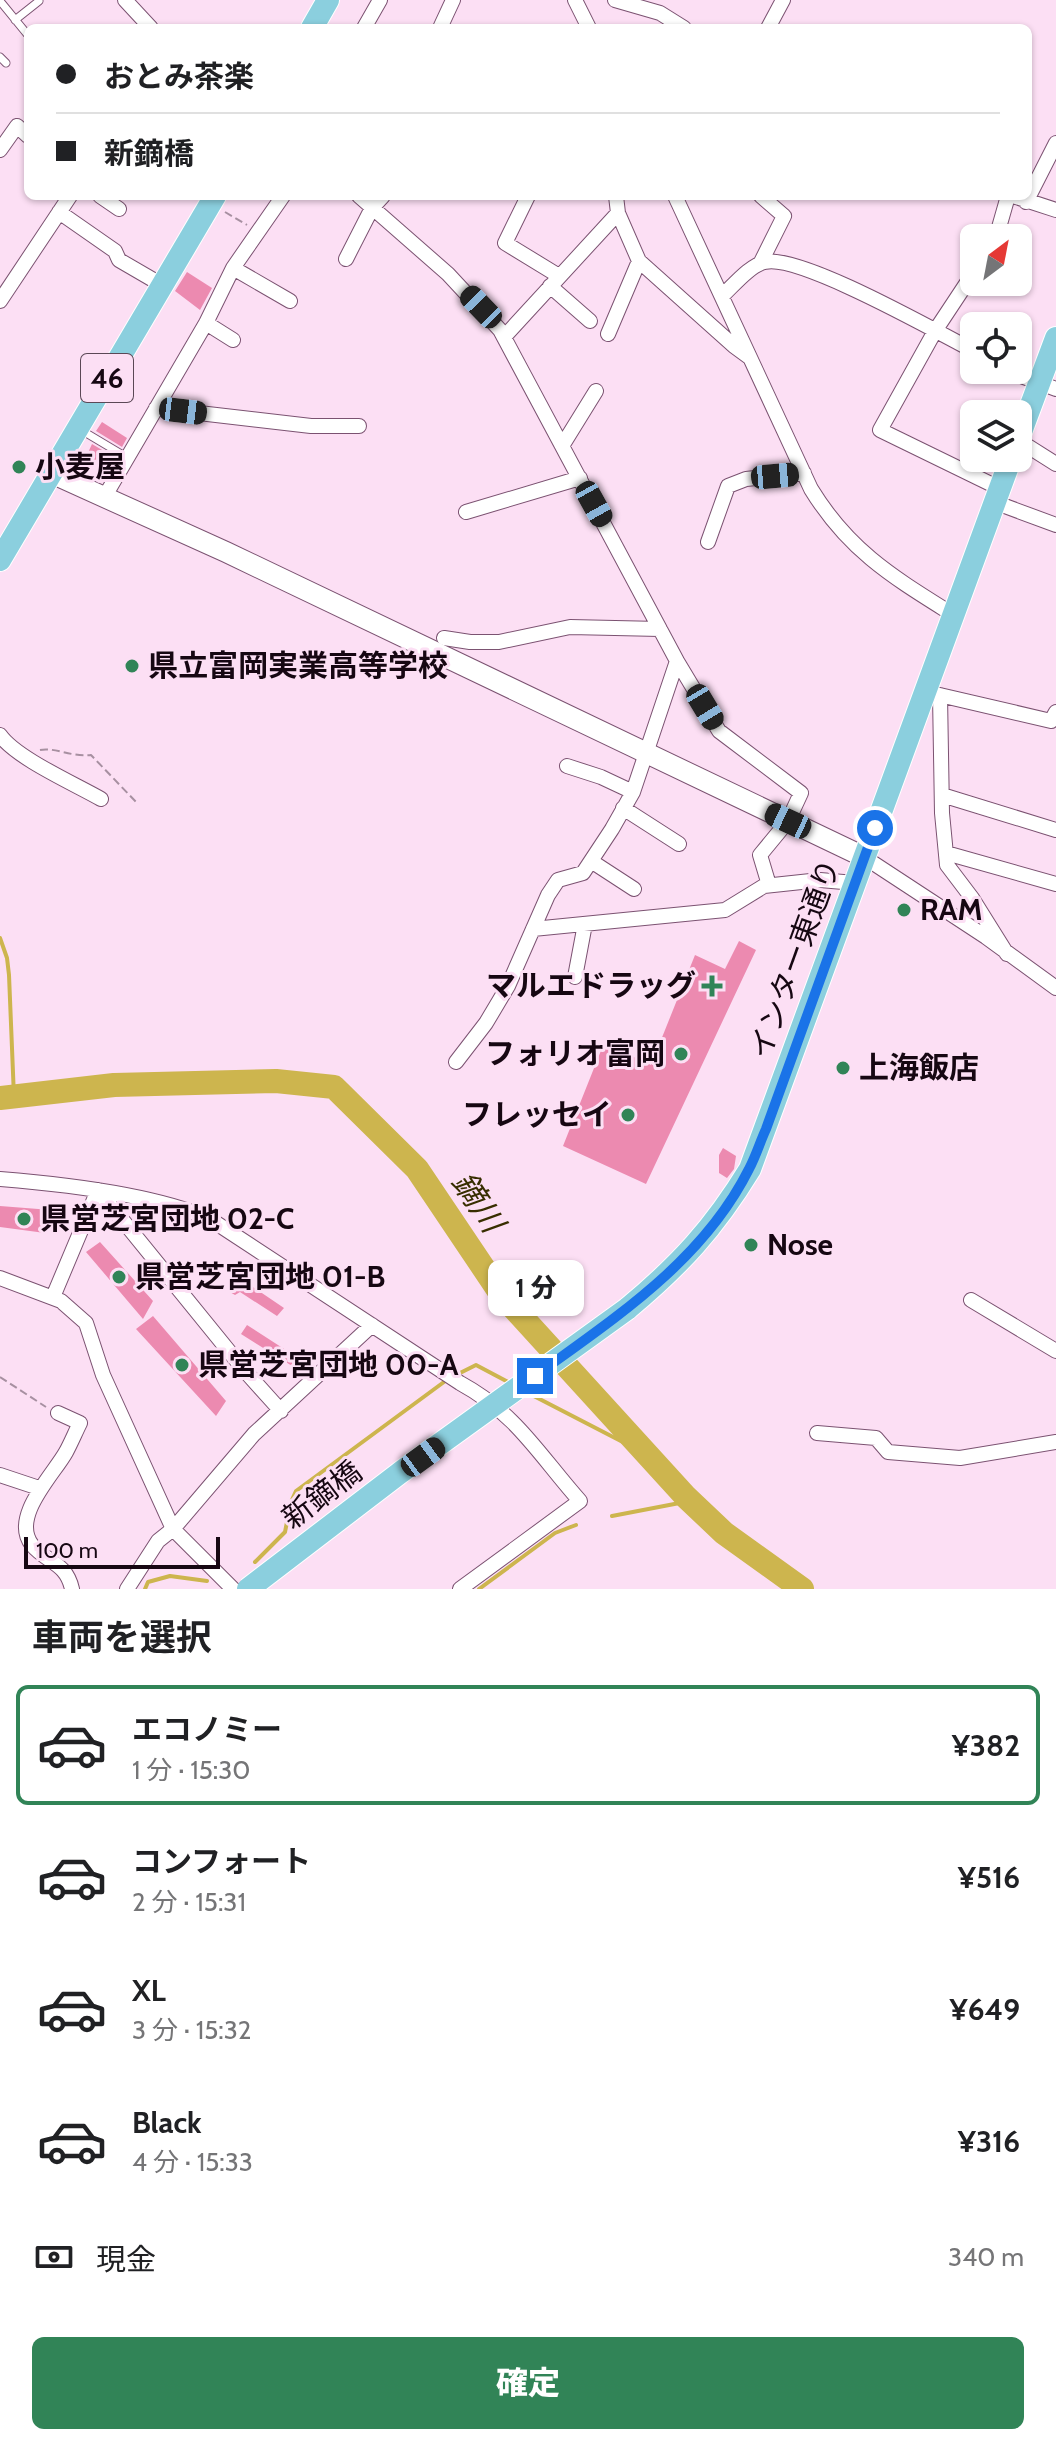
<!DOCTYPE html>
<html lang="ja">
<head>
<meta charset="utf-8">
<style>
  body { margin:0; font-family:Cabin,"Noto Sans JP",sans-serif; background:#f2f2f2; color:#202124; height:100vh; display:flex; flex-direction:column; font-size:30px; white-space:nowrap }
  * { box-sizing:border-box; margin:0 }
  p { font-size:26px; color:#757577 }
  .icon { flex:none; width:44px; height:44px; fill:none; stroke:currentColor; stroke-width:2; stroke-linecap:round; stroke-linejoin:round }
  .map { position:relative; height:1589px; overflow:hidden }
  .drawer { display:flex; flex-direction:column; background:#fff; flex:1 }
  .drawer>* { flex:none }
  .hud { position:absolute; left:24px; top:24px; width:1008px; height:176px; border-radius:12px; box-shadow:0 2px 6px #0004; display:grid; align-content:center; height:176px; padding:0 32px; background:#fff }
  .needle { width:52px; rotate:32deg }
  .buttons { position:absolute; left:960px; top:224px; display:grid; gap:16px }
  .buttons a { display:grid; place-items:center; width:72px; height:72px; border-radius:12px; background:#fff; box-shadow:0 2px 6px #0004; font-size:40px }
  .scale { position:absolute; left:24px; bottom:20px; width:196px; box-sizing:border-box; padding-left:8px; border:4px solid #160712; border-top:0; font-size:22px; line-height:28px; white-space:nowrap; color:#160712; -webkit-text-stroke:6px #fcdff4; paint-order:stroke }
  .end { position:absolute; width:36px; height:36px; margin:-18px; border:10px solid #1a73e8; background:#fff; box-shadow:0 0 0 4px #fff }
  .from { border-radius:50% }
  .bubble { position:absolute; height:56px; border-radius:12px; background:#fff; box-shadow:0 2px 6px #0004; font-size:26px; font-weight:800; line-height:56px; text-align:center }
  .car { position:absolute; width:24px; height:48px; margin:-24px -12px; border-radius:10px; box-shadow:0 0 6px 2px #0007; background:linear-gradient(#222 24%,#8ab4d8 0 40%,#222 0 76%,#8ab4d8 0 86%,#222 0) }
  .hud b { display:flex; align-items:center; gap:28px; height:76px; font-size:30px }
  .hud b+b { border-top:2px solid #e0e0e0 }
  .hud i { width:20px; height:20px; background:#202124 }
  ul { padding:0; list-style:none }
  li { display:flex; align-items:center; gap:24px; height:120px; margin:0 16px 12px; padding:0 16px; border:4px solid transparent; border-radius:12px }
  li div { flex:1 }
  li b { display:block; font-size:30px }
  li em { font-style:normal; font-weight:800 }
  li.on { border-color:#318457 }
  li>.icon { width:72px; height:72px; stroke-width:1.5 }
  h2 { padding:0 32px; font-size:36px; line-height:96px }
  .pay { display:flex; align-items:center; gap:20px; height:88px; padding:0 32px; font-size:30px }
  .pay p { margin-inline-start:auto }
  .cta { display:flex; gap:16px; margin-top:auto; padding:16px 32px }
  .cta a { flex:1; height:92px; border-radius:12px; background:#318457; color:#fff; font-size:32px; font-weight:800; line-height:92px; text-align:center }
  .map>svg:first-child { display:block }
</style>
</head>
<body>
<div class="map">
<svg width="1056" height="1589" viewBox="0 0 1056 1589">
  <rect width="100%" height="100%" fill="#fcdff4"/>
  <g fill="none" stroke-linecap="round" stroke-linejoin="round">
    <path stroke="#cdb54e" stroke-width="4" d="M0,938L7,958L9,975L14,1097
      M456,1375L476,1365L512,1384
      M526,1392L646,1454
      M612,1516L690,1501
      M255,1562L285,1532L291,1502L296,1491L448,1379
      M145,1589L148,1582L170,1576L207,1581
      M479,1589L555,1533L576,1525"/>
    <path stroke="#cdb54e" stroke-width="24" d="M0,1098L114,1085L276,1081L334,1087L417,1169L501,1294L686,1497L724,1533L802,1589"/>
  </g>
  <path fill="#ec8ab0" d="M187,272L212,288L200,310L175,291Z
    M102,422L127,438L122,447L96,431Z
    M92,444L114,457L109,469L86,457Z
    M739,941L756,950L646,1184L563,1146L604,1043L651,1065L695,955L725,969Z
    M723,1148L736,1156L734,1169L727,1178L719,1173V1155Z
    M0,1206L51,1210L45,1233L0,1227Z
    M100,1242L153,1301L143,1319L86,1252Z
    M236,1276L256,1289L284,1308L277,1316L240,1292L235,1295L228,1291Z
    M153,1316L226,1401L216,1416L136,1329Z
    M247,1325L312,1367L305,1374L241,1334Z"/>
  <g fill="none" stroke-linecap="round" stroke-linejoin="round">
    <defs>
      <path id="lane" d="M0,1L27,34
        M15,20L39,1
        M0,57L6,63
        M81,430L128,458"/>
      <path id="street" d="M125,0L151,28
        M575,0L589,28
        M615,0L660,13L684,28
        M364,28L380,0
        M440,28L453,0
        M768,28L783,0
        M0,150L17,126L28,136
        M100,196L119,209
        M359,196L448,274L500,330L677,661L719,731L801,793L788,821L760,855L769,885
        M528,196L505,243L559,276
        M616,196L618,213L639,261L734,346L749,357
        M675,196L811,489C849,551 893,577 952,614
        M761,196L784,216L761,262
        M1013,196L1056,210
        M1026,202L1056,143
        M59,212L115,251L119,260L162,285
        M996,238L1008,196
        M346,259L372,208L383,196
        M233,268L290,301
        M974,272L935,331L880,430L999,488
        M550,286L590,321
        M722,296C733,286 750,265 765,262C800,254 937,332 974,351
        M0,301L70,196
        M206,323L233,340
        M608,334L639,261
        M504,337L618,213
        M1005,370L1056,389
        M156,408L311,426H359
        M1018,440L1056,464
        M562,446L596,391
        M105,496L206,323L233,268L283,196
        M994,502L1056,525
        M466,512L580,478
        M708,542L728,486L746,479L804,473
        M444,638L470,642H499L570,627L660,629
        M931,693L1051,721L1056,712
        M940,695L942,813L947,865L972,898L1007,954
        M0,735C16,758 75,784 101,799
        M567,766L601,777L633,792
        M942,795L1056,830
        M623,808L679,844
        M946,853L1056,884
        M864,857L986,937L1056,988
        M591,861L634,889
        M533,929L725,910L764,886L820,880L855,883
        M575,977L585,924
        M456,1062L486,1023L508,986L548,895L558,880L583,873L612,829L633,792L677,661
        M0,1179C62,1184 153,1194 210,1219L460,1383C517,1414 539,1455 580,1501L460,1589
        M98,1190L245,1371L281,1411
        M0,1278L61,1301L86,1323L103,1375L173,1529L233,1589
        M53,1297L98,1190
        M971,1300L1056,1351
        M58,1413L80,1423C75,1433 71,1443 66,1452C54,1474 10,1517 32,1545C47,1563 66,1562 72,1589
        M817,1433L876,1438L888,1452L960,1458L1056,1442
        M0,1475L39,1488
        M127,1589L158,1541L173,1529L254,1434L372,1325"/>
      <path id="secondary" d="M51,473L226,552L864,857"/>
      <path id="primary" d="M312,28L328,0
        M1018,440L1056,338
        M0,560L215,196
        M627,1309C680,1265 714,1228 750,1169L1011,458"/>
    </defs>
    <use href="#lane" stroke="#7b5271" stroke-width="9"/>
    <use href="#street" stroke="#7b5271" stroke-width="16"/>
    <use href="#secondary" stroke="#7b5271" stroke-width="22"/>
    <use href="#primary" stroke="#fff" stroke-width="24"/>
    <path stroke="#a790a1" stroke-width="2" stroke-dasharray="8 4" stroke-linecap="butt" d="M225,212L247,225
      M40,750C55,747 70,757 91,755L138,804
      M0,1377L46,1407"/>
    <use href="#lane" stroke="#fff" stroke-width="7"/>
    <use href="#street" stroke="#fff" stroke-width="14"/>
    <use href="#secondary" stroke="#fff" stroke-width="20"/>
    <use href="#primary" stroke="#8bcfde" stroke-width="22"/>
    <defs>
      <path id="primary-bridge" d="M248,1589L401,1472L627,1309"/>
    </defs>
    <use href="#primary-bridge" stroke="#fff" stroke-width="24" stroke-linecap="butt"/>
    <use href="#primary-bridge" stroke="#8bcfde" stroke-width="22"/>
  </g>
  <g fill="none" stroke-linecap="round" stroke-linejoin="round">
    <path stroke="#1a73e8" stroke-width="10" d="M535,1376C616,1317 703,1261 749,1169C756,1156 760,1142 766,1129L875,828"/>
  </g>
  <g fill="#318457" stroke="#fcdff4" stroke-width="3">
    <circle cx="19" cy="467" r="8"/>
    <circle cx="132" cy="666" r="8"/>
    <circle cx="904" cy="910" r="8"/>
    <path d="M708 974h8v8h8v8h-8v8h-8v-8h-8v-8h8z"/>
    <circle cx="681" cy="1054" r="8"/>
    <circle cx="843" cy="1068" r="8"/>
    <circle cx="628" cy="1115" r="8"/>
    <circle cx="24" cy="1219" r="8"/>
    <circle cx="751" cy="1245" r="8"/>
    <circle cx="119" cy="1277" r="8"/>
    <circle cx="182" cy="1365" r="8"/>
  </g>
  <g text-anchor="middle" stroke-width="6" stroke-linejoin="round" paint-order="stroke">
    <rect fill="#fcdff4" stroke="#5b4856" stroke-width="2" x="81" y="354" width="52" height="48" rx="6"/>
    <g font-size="28" font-weight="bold" fill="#160712">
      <text x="107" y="388">46</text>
    </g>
    <g font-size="30" font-weight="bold" fill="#160712" stroke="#fcdff4" text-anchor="start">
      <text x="35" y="477">小麦屋</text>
      <text x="148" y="676">県立富岡実業高等学校</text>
      <text x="920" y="920">RAM</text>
      <text x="696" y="996" text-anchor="end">マルエドラッグ</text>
      <text x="665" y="1064" text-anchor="end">フォリオ富岡</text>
      <text x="859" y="1078">上海飯店</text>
      <text x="612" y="1125" text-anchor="end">フレッセイ</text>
      <text x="40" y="1229">県営芝宮団地 02-C</text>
      <text x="767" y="1255">Nose</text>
      <text x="135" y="1287">県営芝宮団地 01-B</text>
      <text x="198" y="1375">県営芝宮団地 00-A</text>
    </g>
    <g font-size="30" fill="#160712" stroke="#fcdff4">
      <text transform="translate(795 959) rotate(-70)" y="10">インター東通り</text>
      <text transform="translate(322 1495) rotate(-37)" y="10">新鏑橋</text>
    </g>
    <g font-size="32" font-style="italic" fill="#382e00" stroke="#fcdff4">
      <text transform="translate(478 1202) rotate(56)" y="11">鏑川</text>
    </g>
  </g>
</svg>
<div class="buttons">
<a><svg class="needle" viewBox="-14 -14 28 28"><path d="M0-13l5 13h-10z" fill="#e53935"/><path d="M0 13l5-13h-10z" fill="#757577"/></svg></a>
<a><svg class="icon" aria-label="locate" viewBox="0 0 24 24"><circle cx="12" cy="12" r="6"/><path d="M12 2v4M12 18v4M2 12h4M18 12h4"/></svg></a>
<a><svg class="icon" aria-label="layers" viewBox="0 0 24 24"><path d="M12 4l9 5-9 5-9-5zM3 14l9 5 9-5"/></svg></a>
</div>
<div class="scale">100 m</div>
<i class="end from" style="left:875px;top:828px"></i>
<i class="end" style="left:535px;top:1376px"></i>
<div class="bubble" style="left:488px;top:1260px;width:96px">1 分</div>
<i class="car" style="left:481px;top:307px;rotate:316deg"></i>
<i class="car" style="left:183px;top:411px;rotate:97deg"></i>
<i class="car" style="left:775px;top:476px;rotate:85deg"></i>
<i class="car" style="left:594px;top:504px;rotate:151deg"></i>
<i class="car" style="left:705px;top:707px;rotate:149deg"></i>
<i class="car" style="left:788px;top:821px;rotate:295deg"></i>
<i class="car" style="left:423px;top:1457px;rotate:54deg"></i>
<div class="hud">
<b><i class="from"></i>おとみ茶楽</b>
<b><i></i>新鏑橋</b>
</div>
</div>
<section class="drawer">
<h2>車両を選択</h2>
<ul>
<li class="on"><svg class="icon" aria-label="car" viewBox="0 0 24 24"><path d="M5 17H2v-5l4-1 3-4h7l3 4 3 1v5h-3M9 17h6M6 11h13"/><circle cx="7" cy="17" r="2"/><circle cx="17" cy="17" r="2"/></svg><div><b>エコノミー</b><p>1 分 · 15:30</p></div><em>¥382</em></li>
<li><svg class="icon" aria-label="car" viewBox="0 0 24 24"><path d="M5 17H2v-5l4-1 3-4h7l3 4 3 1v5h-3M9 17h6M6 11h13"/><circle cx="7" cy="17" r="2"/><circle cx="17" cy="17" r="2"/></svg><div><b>コンフォート</b><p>2 分 · 15:31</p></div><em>¥516</em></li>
<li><svg class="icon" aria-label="car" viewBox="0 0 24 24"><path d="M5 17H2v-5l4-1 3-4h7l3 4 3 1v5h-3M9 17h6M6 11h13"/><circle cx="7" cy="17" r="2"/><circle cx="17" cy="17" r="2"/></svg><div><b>XL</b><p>3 分 · 15:32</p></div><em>¥649</em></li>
<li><svg class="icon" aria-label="car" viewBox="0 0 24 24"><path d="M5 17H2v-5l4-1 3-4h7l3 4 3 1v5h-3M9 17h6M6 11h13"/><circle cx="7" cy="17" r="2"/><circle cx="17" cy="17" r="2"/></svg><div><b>Black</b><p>4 分 · 15:33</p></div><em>¥316</em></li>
</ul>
<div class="pay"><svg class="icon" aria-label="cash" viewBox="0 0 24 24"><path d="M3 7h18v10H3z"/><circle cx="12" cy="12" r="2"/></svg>現金<p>340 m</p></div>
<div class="cta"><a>確定</a></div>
</section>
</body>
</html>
